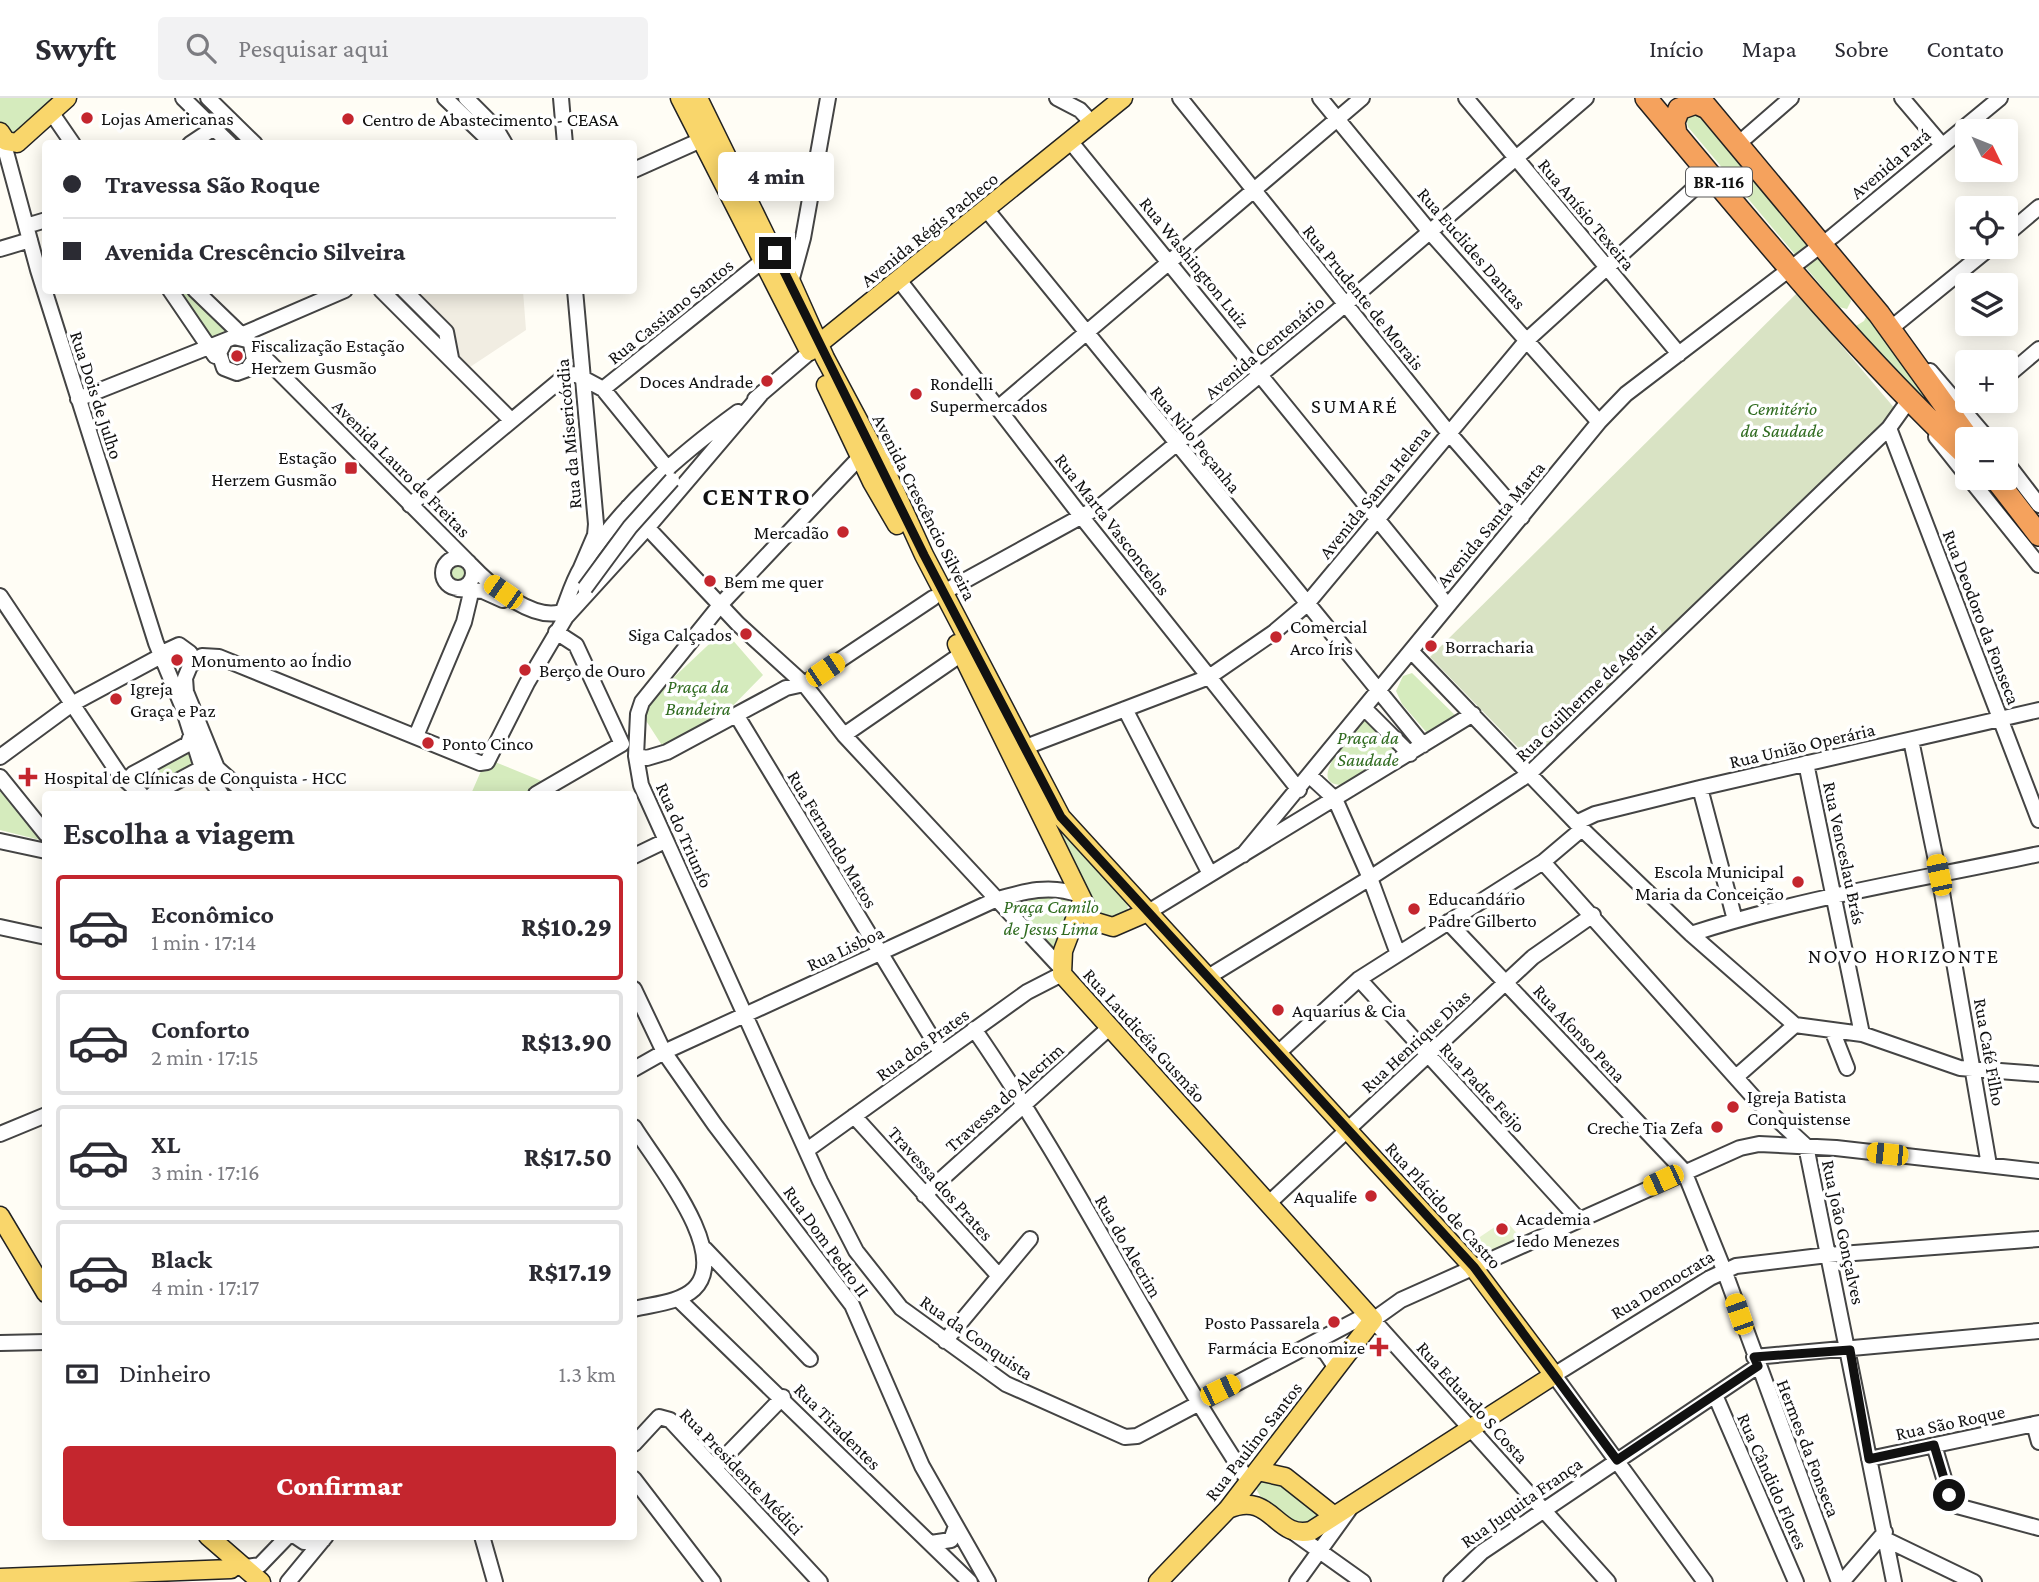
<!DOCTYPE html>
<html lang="pt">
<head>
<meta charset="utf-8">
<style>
  body { margin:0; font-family:"Crimson Pro",serif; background:#f2f2f3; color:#2b2b33; height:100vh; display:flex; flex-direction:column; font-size:26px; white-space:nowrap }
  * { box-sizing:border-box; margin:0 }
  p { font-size:23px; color:#7c7c81 }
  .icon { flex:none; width:38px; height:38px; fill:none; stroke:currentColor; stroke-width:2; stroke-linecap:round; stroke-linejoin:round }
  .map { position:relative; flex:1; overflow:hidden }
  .drawer { position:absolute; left:42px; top:693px; width:595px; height:749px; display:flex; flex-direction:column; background:#fff; border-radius:7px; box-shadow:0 4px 18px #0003 }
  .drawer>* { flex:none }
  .top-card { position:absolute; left:42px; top:42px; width:595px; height:154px; border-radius:7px; box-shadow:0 4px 18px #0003; display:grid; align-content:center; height:154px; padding:0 21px; background:#fff }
  .needle { width:46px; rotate:133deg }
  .fabs { position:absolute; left:1955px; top:21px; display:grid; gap:14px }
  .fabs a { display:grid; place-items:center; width:63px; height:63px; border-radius:7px; background:#fff; box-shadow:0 4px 18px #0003; font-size:35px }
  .end { position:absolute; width:32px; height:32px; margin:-16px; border:9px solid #111; background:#fff; box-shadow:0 0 0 4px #fff }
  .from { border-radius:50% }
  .bubble { position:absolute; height:49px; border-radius:7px; background:#fff; box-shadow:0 4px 18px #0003; font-size:23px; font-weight:800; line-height:49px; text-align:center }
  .car { position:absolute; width:21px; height:42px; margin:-21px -10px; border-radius:9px; box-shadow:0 0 5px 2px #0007; background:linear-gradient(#f5c518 24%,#345 0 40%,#f5c518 0 76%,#345 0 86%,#f5c518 0) }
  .top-card b { display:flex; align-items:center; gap:24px; height:66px; font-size:26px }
  .top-card b+b { border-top:2px solid #e1e1e2 }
  .top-card i { width:18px; height:18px; background:#2b2b33 }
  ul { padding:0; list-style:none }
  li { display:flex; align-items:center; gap:21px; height:105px; margin:0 14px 10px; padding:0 7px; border:4px solid #e1e1e2; border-radius:7px }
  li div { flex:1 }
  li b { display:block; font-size:26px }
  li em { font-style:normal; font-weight:800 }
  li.selected { border-color:#c4262e }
  li>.icon { width:63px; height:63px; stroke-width:1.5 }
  h2 { padding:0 21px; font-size:32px; line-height:84px }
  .pay { display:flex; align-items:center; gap:18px; height:77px; padding:0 21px; font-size:26px }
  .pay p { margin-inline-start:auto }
  .action { display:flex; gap:14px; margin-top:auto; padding:14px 21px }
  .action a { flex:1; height:80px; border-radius:7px; background:#c4262e; color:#fff; font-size:28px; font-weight:800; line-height:80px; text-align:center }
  header { display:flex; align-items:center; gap:42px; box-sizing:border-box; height:98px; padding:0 35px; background:#fff; border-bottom:2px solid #e1e1e2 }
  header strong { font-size:33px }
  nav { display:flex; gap:38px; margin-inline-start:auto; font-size:24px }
  .search { width:490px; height:63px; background:#f2f2f3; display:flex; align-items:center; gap:18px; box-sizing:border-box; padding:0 24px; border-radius:7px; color:#7c7c81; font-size:26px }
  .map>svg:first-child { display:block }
</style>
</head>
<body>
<header>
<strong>Swyft</strong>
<div class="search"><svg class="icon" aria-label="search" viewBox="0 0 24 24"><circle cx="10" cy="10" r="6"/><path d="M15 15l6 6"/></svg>Pesquisar aqui</div>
<nav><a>Início</a><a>Mapa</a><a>Sobre</a><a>Contato</a></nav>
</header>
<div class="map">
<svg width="2039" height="1484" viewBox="0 0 2039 1484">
  <rect width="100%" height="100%" fill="#fffdf5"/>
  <path fill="#d5ebbd" d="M0,0H67L22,42L0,34Z
    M1696,15L1849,197L1851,203L1847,211L1839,209L1688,29L1686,19Z
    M174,193H188L230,233L209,246Z
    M1868,215L1932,307L1851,231L1864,223Z
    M442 476a15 15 0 1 1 30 0a15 15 0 1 1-30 0Z
    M724,532L763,577L716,625L665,652L643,618L652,600Z
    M1412,575L1459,621L1428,636L1402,606L1396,593L1403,578Z
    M1367,619L1402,655L1345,687C1299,689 1357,631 1367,619Z
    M191,646L199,669L151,696L131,679Z
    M1023,658L1128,805L1127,819L1121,824L1095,817Z
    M495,664L544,684L523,696H471L481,673Z
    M0,689L44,743L0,732Z
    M1047,795L1067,798L1074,807L1059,860L1012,809Z
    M1260,1381L1280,1387L1320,1419L1297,1430C1281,1419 1264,1408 1255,1389Z"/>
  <path fill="#d9e3c4" d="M1797,195L1896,312L1883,332L1532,664L1430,559Z"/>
  <path fill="#e6f2cf" d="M1505,1122L1522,1141L1486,1156L1474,1143Z"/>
  <path fill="#f1ede2" d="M405,193H523L526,232L464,273L449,242Z"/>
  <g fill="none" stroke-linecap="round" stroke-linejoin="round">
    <defs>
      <path id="minor" d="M183,0L230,46
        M208,0L255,46
        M445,0L493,46
        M466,0L495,29L505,46
        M561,0L565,46
        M1057,0L1080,12L1092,25
        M1180,0L1448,334L1522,419
        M1320,0L1430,134L1599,324
        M1466,0L1679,256
        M1902,0L1942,47
        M51,14L73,46
        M2,39L38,172L156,545L183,610L202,670L221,696
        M1070,43L1447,507
        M190,46L214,30
        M1738,46L1791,0
        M634,72L701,42
        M986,111L1423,647
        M26,128L46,122
        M2006,137L2039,109
        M0,151L30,142
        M899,182L1081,418L1299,692
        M791,184L803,140L828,0
        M170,192L215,258
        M195,192L251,246L254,262L248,271L237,275L224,270L219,255L225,243
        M381,192L510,321
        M404,192L446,234L451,260
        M575,192L596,426L595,437L580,472
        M1890,231L1991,149
        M241,237L345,192
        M251,246L466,462
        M1930,273L1988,341
        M2006,279L2039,251
        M603,291L761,164
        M78,301L234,239L247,242
        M755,301L810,254
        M999,309L1362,0
        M1966,312L1977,303
        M1889,330L2039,722
        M1936,339L1967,378
        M860,359L721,506L642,604L638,616L636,658L641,687L820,1083L856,1153L901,1210L1006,1286L1125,1339L1137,1338L1368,1216
        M2006,364L2039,407
        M1969,380L2039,467
        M410,407L564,279L575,276L603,291L668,371
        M628,409L738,526L804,586L844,637L1060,869
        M443 475a15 15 0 1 1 30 0a15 15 0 1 1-30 0Z
        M471,467C491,488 538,529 568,511
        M458,491L483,493L503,502
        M944,494L1102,407L1335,215L1586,0
        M0,498L119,676L141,696
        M562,515C568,500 573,483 581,470C621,407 679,357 738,314
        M1411,553L1582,731L1691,836L1795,927L1862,936L1960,970L2039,976
        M164,565L166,553L179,547L190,555V568
        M1364,610L1410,656
        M1125,611L1210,776
        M737,618L941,955
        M844,637L963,555
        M416,638L464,524L470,499
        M1911,642L1939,777L1989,1067
        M1015,653L1209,579L1273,535L1306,507L1527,242L1711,75
        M636,658L647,660L667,654L786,590L804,586L933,500
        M0,659L72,606L161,558
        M1806,665L1862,936
        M1310,678L1335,701L1370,780L1398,856
        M0,679L46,736
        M126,683L133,676L188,646L191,637
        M1700,690L1735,822
        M153,696L202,670L208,663
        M246,696L217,670L186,594L185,580L190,568L202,558L219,559L480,665L487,664L527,585L566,519L648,429L762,295
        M536,696L622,646L576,547L556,534
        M1576,725L1595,716L1700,690L2039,612
        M0,743L46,753
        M1243,757L1599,324L1626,296L1833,138L2000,0
        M634,758L665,743
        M1543,764L1756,1002L1806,1048L1894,1484
        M1150,813L1473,616
        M1448,824L1684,1073L1724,1172L1839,1484
        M0,829L46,839
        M1691,836C1804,799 1923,781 2039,756
        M1208,879L1370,780L1529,676L1889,330L1909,302
        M1359,881L1579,1122
        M634,891L664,954L715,1027L852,1207L922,1368L988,1484
        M974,931C1075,1077 1151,1237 1249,1384
        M1832,932L1847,970
        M1277,956L1359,881L1543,764L1582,731
        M634,971L664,954L995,802C1025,793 1050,786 1080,797
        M1736,979L1795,927
        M854,1018L999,1178
        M634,1029C654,1062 732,1155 694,1191C679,1205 653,1206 634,1211
        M0,1036L46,1017
        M807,1052L1027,894L1062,876
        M924,1097L1109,930
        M1270,1104L1533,859L1593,817
        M705,1151L810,1261
        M678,1201L970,1484
        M945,1243L1030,1141
        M0,1245L46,1244
        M1313,1246L1326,1255L1336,1270
        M1754,1259L2039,1233
        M1715,1297L1796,1484
        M2034,1326L2039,1344
        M634,1346L659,1319L670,1322L820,1484
        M1934,1347L1949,1397L1957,1408L2039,1430
        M1869,1361L2039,1325
        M715,1369L783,1299
        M634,1381L713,1484
        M1290,1432L1363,1484
        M295,1438L304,1444L323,1442
        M482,1438L495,1484
        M1887,1442L1974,1484
        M931,1445L951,1442L956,1428
        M239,1470L260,1467L288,1438
        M288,1484L326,1438
        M1297,1484L1349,1412
        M1451,1484L1482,1454L1758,1268
        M1608,1484L1373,1222L1401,1202L1740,1050L1759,1046L1836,1050L2039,1073
        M1705,1484L1554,1277L1710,1180L1736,1168L1828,1157L2039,1141
        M1842,1484L1885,1434"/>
      <path id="major" d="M680,0L807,249
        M698,0L768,143L791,184L825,260L888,378L924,457L1061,719L1473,1169L1554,1277L1311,1433C1275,1442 1272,1392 1228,1411
        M0,34L6,43L17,45L67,0
        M810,253L1123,0
        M826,287L872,384L897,427
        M957,546L1093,823L1113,829L1150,813
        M1082,803L1063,853L1062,876L1373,1222L1228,1411L1158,1484
        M0,1118L46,1195
        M1258,1373L1285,1379L1333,1417
        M208,1438L261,1484
        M0,1480L231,1471"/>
      <path id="highway" d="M1646,0C1749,123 1850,248 1967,358
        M1699,0L1879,216L1969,341
        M1676,36L1674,24L1679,11L1696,5L1707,10
        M1995,380L2039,437"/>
    </defs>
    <use href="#minor" stroke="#444" stroke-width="18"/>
    <use href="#major" stroke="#222" stroke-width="21"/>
    <use href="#highway" stroke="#222" stroke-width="24"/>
    <use href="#minor" stroke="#fff" stroke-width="14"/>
    <use href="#major" stroke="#f9d66b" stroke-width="18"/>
    <use href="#highway" stroke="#f5a25d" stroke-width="21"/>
    <defs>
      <path id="minor-bridge" d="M585,490L630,429L672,382"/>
    </defs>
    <use href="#minor-bridge" stroke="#444" stroke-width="18" stroke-linecap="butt"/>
    <use href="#minor-bridge" stroke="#fff" stroke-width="14"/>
  </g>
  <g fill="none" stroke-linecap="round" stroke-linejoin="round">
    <path stroke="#111" stroke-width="9" d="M775,155L924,457L1061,719L1474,1169L1617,1362L1758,1268L1754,1259L1850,1252L1869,1361L1934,1347L1949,1397"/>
  </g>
  <g fill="#c4262e" stroke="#fff" stroke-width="2.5">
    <circle cx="87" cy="20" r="7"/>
    <circle cx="348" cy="21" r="7"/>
    <circle cx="237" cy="258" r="7"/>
    <circle cx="767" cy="283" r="7"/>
    <circle cx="916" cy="296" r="7"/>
    <rect x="344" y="363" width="14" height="14" rx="3.5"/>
    <circle cx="843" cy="434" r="7"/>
    <circle cx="710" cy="483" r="7"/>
    <circle cx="746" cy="536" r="7"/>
    <circle cx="1276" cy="539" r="7"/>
    <circle cx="1431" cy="548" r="7"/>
    <circle cx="177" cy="562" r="7"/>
    <circle cx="525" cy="572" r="7"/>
    <circle cx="116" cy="601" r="7"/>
    <circle cx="428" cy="645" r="7"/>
    <path d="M24.5 668.5h7v7h7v7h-7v7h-7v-7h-7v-7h7z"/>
    <circle cx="1798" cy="784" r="7"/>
    <circle cx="1414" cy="811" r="7"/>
    <circle cx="1278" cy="912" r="7"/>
    <circle cx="1733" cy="1009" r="7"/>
    <circle cx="1717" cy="1029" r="7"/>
    <circle cx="1371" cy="1098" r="7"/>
    <circle cx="1502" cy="1131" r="7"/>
    <circle cx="1334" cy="1224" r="7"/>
    <path d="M1375.5 1238.5h7v7h7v7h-7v7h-7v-7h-7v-7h7z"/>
  </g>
  <g text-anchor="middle" stroke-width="7" stroke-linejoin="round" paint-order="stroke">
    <rect fill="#fff" stroke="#585858" stroke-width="2" x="1686" y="69.5" width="66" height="29" rx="5"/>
    <g font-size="18" font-weight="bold" fill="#111">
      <text x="1719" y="90">BR-116</text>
    </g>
    <g font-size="19" fill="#111" stroke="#fff" text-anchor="start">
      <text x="101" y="27">Lojas Americanas</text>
      <text x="362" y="28">Centro de Abastecimento - CEASA</text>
      <text x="251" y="254">Fiscalização Estação<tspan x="251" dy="22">Herzem Gusmão</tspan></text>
      <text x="753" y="290" text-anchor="end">Doces Andrade</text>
      <text x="930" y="292">Rondelli<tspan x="930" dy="22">Supermercados</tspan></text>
      <text x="337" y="366" text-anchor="end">Estação<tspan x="337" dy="22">Herzem Gusmão</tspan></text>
      <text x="829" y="441" text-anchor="end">Mercadão</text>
      <text x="724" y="490">Bem me quer</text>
      <text x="1290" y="535">Comercial<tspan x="1290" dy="22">Arco Íris</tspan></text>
      <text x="732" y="543" text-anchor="end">Siga Calçados</text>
      <text x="1445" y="555">Borracharia</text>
      <text x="191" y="569">Monumento ao Índio</text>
      <text x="539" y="579">Berço de Ouro</text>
      <text x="130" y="597">Igreja<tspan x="130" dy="22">Graça e Paz</tspan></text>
      <text x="442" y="652">Ponto Cinco</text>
      <text x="44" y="686">Hospital de Clínicas de Conquista - HCC</text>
      <text x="1784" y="780" text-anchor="end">Escola Municipal<tspan x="1784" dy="22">Maria da Conceição</tspan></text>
      <text x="1428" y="807">Educandário<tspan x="1428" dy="22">Padre Gilberto</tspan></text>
      <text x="1292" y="919">Aquarius &amp; Cia</text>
      <text x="1747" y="1005">Igreja Batista<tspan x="1747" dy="22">Conquistense</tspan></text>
      <text x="1703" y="1036" text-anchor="end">Creche Tia Zefa</text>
      <text x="1357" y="1105" text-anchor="end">Aqualife</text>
      <text x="1516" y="1127">Academia<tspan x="1516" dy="22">Iedo Menezes</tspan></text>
      <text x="1320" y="1231" text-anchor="end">Posto Passarela</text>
      <text x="1365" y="1256" text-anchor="end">Farmácia Economize</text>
    </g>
    <g font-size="19" fill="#111" stroke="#fff">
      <text transform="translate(1890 65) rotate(-40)" y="7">Avenida Pará</text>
      <text transform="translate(1587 116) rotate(50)" y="7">Rua Anísio Texeira</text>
      <text transform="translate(929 131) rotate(-39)" y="7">Avenida Régis Pacheco</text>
      <text transform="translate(1472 150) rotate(49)" y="7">Rua Euclides Dantas</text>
      <text transform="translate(1195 164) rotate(51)" y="7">Rua Washington Luiz</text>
      <text transform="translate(1364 199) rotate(51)" y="7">Rua Prudente de Morais</text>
      <text transform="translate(670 213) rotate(-39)" y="7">Rua Cassiano Santos</text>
      <text transform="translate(1264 249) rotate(-40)" y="7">Avenida Centenário</text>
      <text transform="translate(97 297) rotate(72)" y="7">Rua Dois de Julho</text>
      <text transform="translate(568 336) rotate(-95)" y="7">Rua da Misericórdia</text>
      <text transform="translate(1196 341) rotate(51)" y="7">Rua Nilo Peçanha</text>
      <text transform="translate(402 370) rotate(45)" y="7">Avenida Lauro de Freitas</text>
      <text transform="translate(1374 394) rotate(-51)" y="7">Avenida Santa Helena</text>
      <text transform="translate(925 409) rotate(63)" y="7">Avenida Crescêncio Silveira</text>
      <text transform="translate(1113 426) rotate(52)" y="7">Rua Marta Vasconcelos</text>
      <text transform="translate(1490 426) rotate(-50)" y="7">Avenida Santa Marta</text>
      <text transform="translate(1982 519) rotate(69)" y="7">Rua Deodoro da Fonseca</text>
      <text transform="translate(1586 594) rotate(-44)" y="7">Rua Guilherme de Aguiar</text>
      <text transform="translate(1802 647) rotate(-13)" y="7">Rua União Operária</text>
      <text transform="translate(685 737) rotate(66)" y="7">Rua do Triunfo</text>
      <text transform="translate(833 741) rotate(59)" y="7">Rua Fernando Matos</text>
      <text transform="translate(1845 755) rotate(78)" y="7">Rua Venceslau Brás</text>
      <text transform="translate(845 850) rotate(-25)" y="7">Rua Lisboa</text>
      <text transform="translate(1580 935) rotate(47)" y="7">Rua Afonso Pena</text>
      <text transform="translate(1145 937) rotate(48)" y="7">Rua Laudicéia Gusmão</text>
      <text transform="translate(1415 943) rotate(-43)" y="7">Rua Henrique Dias</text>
      <text transform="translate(922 946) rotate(-36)" y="7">Rua dos Prates</text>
      <text transform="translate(1990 954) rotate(80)" y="7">Rua Café Filho</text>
      <text transform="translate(1483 989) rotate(47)" y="7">Rua Padre Feijo</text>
      <text transform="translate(1004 999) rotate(-42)" y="7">Travessa do Alecrim</text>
      <text transform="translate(941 1085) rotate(48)" y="7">Travessa dos Prates</text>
      <text transform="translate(1444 1107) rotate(48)" y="7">Rua Plácido de Castro</text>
      <text transform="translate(1844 1134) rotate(78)" y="7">Rua João Gonçalves</text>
      <text transform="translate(827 1143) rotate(54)" y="7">Rua Dom Pedro II</text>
      <text transform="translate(1129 1148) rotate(60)" y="7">Rua do Alecrim</text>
      <text transform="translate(1662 1186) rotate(-31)" y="7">Rua Democrata</text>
      <text transform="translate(977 1239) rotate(35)" y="7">Rua da Conquista</text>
      <text transform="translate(1473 1304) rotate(48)" y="7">Rua Eduardo S Costa</text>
      <text transform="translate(1950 1324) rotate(-12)" y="7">Rua São Roque</text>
      <text transform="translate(838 1328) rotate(45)" y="7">Rua Tiradentes</text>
      <text transform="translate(1253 1343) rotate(-52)" y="7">Rua Paulino Santos</text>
      <text transform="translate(1809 1350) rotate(69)" y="7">Hermes da Fonseca</text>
      <text transform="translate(742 1373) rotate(46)" y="7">Rua Presidente Médici</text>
      <text transform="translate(1773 1383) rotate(66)" y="7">Rua Cândido Flores</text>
      <text transform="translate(1521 1404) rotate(-35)" y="7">Rua Juquita França</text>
    </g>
    <g font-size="19" font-style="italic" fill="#2f6b1f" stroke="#fff">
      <text x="1782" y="317">Cemitério<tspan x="1782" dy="22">da Saudade</tspan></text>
      <text x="698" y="595">Praça da<tspan x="698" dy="22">Bandeira</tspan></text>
      <text x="1368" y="646">Praça da<tspan x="1368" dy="22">Saudade</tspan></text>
      <text x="1051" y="815">Praça Camilo<tspan x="1051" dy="22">de Jesus Lima</tspan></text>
    </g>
    <g font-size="21" letter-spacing="2" fill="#111" stroke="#fff">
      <text x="1355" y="315">SUMARÉ</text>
      <text x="1904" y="865">NOVO HORIZONTE</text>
    </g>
    <g font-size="26" font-weight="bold" letter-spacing="2" fill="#111" stroke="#fff">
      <text x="757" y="407">CENTRO</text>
    </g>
  </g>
</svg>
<div class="fabs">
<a><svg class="needle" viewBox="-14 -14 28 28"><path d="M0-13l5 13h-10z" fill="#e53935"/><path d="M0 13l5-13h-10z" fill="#7c7c81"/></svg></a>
<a><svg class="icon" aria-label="locate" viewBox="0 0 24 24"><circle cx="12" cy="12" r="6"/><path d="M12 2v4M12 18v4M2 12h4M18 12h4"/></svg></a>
<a><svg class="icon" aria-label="layers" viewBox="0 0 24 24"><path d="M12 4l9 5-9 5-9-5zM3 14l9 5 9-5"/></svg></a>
<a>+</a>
<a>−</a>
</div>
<i class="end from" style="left:1949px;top:1397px"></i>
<i class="end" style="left:775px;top:155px"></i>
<div class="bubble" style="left:718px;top:54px;width:116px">4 min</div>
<i class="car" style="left:503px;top:494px;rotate:305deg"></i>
<i class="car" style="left:825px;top:572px;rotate:56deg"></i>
<i class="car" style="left:1939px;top:777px;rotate:348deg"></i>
<i class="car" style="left:1887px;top:1056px;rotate:276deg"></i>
<i class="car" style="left:1663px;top:1082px;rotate:245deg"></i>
<i class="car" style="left:1739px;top:1216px;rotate:341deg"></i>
<i class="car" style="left:1220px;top:1292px;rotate:64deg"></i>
<div class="top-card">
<b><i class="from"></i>Travessa São Roque</b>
<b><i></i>Avenida Crescêncio Silveira</b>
</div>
<section class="drawer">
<h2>Escolha a viagem</h2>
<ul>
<li class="selected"><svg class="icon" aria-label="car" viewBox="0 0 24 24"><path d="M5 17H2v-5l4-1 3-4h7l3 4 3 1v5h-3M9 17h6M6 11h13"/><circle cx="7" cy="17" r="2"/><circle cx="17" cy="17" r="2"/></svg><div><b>Econômico</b><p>1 min · 17:14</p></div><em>R$10.29</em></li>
<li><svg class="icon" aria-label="car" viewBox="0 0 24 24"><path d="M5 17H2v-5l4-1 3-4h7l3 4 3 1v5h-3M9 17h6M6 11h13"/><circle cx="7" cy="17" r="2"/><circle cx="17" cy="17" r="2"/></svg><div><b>Conforto</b><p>2 min · 17:15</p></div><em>R$13.90</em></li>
<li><svg class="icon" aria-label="car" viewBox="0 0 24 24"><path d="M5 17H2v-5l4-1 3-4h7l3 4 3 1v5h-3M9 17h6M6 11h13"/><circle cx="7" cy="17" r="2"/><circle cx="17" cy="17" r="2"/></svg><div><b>XL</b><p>3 min · 17:16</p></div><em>R$17.50</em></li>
<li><svg class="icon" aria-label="car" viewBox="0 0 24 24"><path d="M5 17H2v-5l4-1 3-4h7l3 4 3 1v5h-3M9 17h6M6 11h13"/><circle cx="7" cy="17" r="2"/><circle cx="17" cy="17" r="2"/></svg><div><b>Black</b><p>4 min · 17:17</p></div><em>R$17.19</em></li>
</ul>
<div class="pay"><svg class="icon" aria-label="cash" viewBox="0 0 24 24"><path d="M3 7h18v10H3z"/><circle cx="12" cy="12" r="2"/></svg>Dinheiro<p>1.3 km</p></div>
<div class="action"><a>Confirmar</a></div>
</section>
</div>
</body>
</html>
